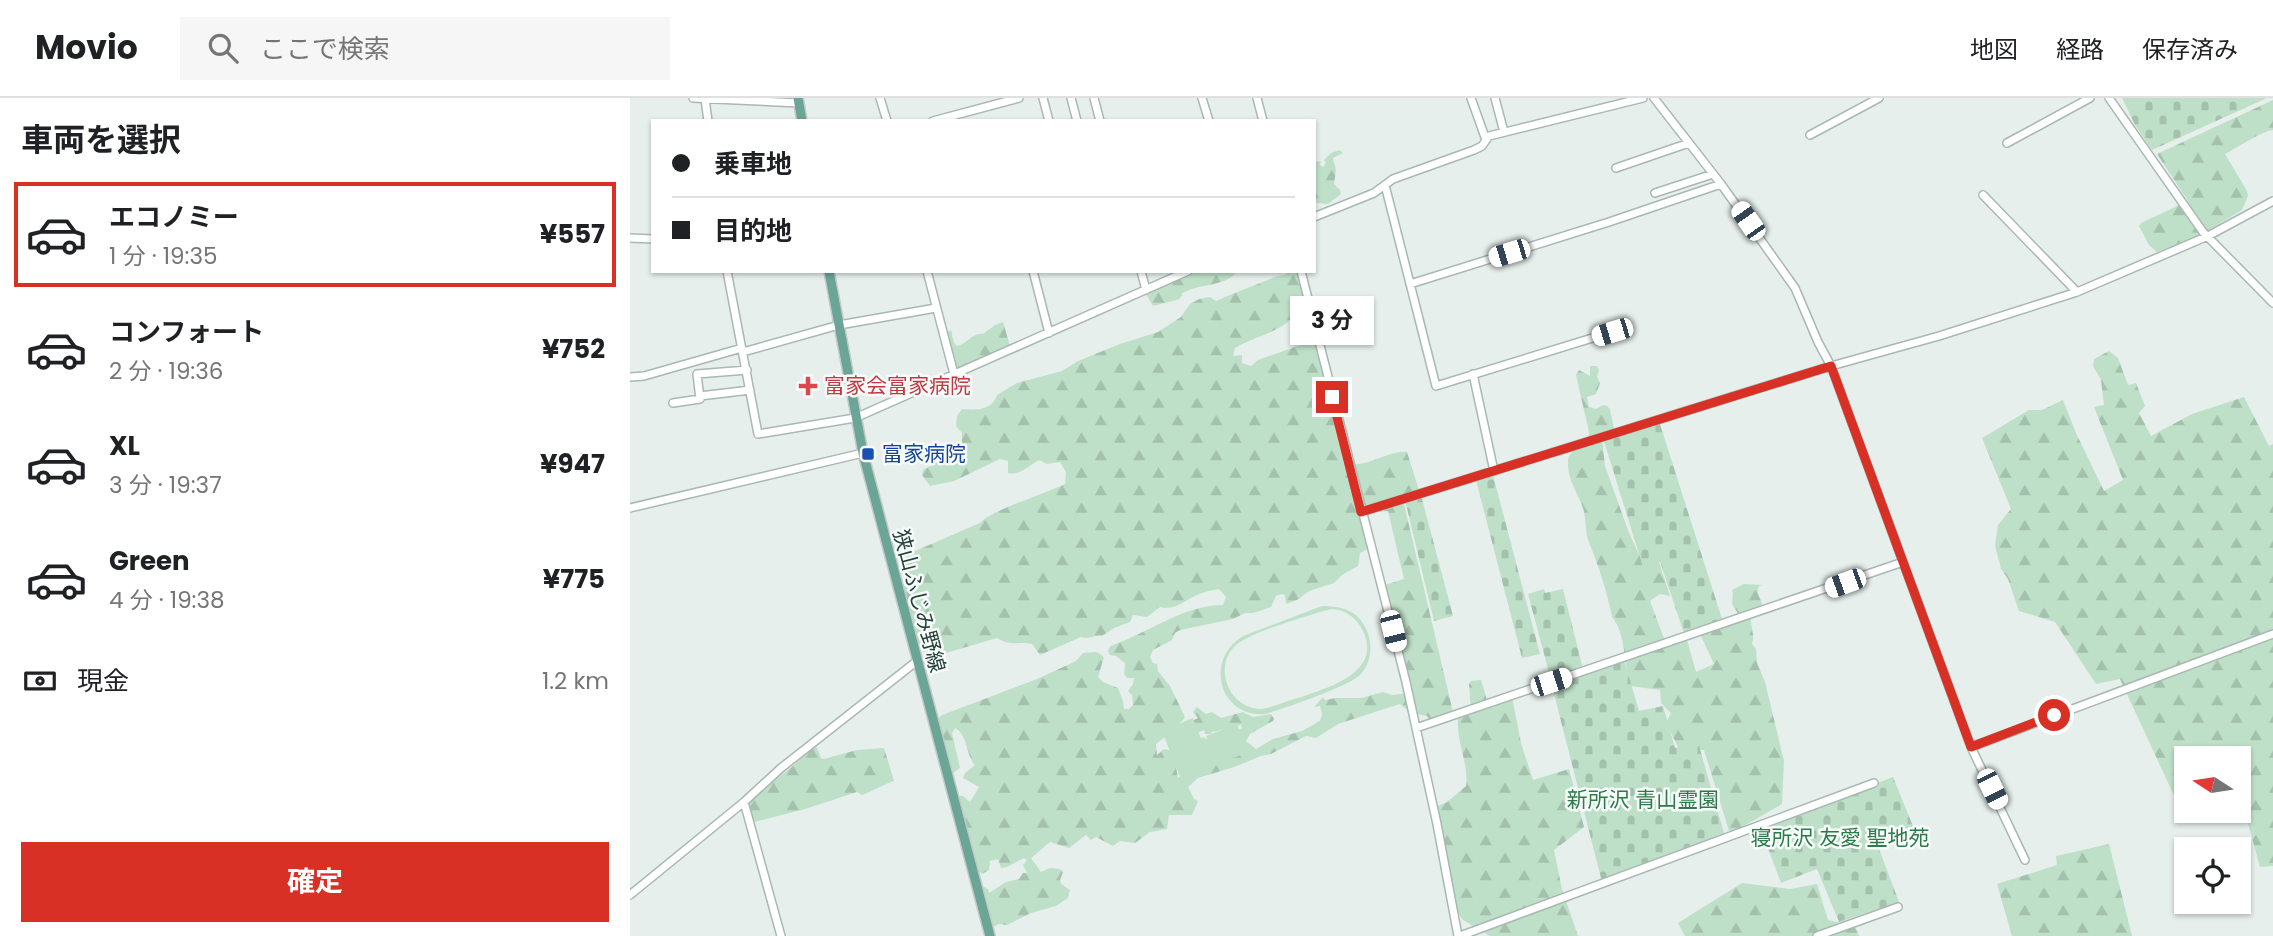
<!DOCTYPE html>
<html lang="ja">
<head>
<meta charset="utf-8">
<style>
  body { margin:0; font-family:Poppins,"Noto Sans JP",sans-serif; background:#f6f6f6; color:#202124; height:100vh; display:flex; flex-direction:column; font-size:26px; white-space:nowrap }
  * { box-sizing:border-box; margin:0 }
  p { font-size:23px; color:#757577 }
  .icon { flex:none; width:38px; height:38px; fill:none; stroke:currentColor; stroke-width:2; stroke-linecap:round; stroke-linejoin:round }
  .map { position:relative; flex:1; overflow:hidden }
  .details { display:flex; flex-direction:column; background:#fff; width:630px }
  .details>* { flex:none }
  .hud { position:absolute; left:21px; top:21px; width:665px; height:154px; border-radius:0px; box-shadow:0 2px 5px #0004; display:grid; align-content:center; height:154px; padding:0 21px; background:#fff }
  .needle { width:46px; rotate:282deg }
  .tools { position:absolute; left:1544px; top:648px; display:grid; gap:14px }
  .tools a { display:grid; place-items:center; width:77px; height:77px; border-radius:0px; background:#fff; box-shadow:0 2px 5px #0004; font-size:35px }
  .end { position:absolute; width:32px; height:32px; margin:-16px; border:9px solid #d93025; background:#fff; box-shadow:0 0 0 4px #fff }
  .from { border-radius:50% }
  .bubble { position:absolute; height:49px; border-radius:0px; background:#fff; box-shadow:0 2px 5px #0004; font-size:23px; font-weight:700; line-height:49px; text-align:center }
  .car { position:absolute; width:21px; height:42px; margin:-21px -10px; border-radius:9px; box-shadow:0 0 5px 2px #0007; background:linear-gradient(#fff 24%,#345 0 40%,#fff 0 76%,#345 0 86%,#fff 0) }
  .hud b { display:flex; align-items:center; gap:24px; height:66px; font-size:26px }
  .hud b+b { border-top:2px solid #e0e0e0 }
  .hud i { width:18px; height:18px; background:#202124 }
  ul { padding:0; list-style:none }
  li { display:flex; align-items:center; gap:21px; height:105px; margin:0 14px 10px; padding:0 7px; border:4px solid transparent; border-radius:0px }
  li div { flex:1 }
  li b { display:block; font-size:26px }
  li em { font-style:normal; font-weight:700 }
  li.on { border-color:#d93025 }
  li>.icon { width:63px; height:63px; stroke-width:1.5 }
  h2 { padding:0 21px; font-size:32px; line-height:84px }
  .pay { display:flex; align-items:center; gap:18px; height:77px; padding:0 21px; font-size:26px }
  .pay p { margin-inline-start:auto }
  .cta { display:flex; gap:14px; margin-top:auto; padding:14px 21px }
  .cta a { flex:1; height:80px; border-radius:0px; background:#d93025; color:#fff; font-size:28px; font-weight:700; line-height:80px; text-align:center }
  header { display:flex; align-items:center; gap:42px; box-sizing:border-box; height:98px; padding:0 35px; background:#fff; border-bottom:2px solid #e0e0e0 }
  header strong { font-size:33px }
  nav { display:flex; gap:38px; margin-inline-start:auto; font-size:24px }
  .search { width:490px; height:63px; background:#f6f6f6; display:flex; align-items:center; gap:18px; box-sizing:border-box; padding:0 24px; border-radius:0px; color:#757577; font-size:26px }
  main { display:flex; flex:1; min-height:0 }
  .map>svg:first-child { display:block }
</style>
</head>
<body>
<header>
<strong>Movio</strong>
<div class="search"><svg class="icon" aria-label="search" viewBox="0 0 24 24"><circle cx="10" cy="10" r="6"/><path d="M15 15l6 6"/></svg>ここで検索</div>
<nav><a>地図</a><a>経路</a><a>保存済み</a></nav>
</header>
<main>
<section class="details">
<h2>車両を選択</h2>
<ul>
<li class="on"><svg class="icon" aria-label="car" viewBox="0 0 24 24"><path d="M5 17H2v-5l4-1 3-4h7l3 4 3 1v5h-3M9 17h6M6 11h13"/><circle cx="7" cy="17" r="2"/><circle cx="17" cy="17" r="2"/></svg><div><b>エコノミー</b><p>1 分 · 19:35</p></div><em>¥557</em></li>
<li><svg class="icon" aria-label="car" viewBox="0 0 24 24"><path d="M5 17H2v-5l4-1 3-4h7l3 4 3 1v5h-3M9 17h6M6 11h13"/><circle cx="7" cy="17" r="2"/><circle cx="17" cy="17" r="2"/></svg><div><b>コンフォート</b><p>2 分 · 19:36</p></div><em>¥752</em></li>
<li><svg class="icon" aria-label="car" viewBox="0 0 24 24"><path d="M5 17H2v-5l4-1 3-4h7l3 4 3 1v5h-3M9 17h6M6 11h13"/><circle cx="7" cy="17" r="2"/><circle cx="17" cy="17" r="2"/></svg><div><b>XL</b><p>3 分 · 19:37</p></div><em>¥947</em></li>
<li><svg class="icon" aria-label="car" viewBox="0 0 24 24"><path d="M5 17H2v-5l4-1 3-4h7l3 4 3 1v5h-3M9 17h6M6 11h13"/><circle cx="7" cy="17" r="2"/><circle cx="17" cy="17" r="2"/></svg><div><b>Green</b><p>4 分 · 19:38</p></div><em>¥775</em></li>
</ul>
<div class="pay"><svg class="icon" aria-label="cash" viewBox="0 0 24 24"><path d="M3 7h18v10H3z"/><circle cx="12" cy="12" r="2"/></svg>現金<p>1.2 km</p></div>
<div class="cta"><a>確定</a></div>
</section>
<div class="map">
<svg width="1643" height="838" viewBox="0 0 1643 838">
  <defs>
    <pattern id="forest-firs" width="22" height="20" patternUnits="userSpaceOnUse" patternTransform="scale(1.75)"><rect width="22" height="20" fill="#bfe0c8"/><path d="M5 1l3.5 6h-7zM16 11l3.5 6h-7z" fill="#a4c1ad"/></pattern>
    <pattern id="cemetery-stones" width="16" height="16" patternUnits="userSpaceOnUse" patternTransform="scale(1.75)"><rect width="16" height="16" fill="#bfe0c8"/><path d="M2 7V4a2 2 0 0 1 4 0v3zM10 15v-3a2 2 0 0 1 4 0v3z" fill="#a4c1ad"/></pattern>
  </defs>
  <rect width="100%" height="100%" fill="#e6efeb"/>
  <path fill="url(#forest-firs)" fill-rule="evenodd" d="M1643,2V32C1634,32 1607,50 1595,56L1617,93L1618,98L1612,112L1569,138L1527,154L1519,147L1509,128L1511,125L1558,103L1527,56Z
    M710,52L713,55L703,60L706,72L704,86L710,92L711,96L698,106L687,105L684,98V65L691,63L690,67L693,69L696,65L694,62L701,55Z
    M605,173L604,177C591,188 572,186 557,193C547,197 557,194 549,201C548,202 526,207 523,208L516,196V194L541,182L545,183L560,174Z
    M660,173H669L676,203C667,211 663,222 652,228C638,237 620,241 605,250L603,258L612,257V265L621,268L628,262L685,242L710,346L723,366C739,368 760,352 777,354L789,392V399L778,402L774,406L823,614L818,618L800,622L797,618L781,615L770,606L708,626L686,640L676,638L641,656L631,658L604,669L568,680L558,689L564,701L568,703L562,717H539L537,731L520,734L505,745L490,743L483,748L466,739L461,742L456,737L439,750L420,744L401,760L411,774L420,770L430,771L433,774L430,782L431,786L440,792L438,800L426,808L401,815L377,827L369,826L363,829L360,827L353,809L355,803L351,799L348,786L358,791L359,795L376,784L389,781L393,775H397L393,767L397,762L394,760L377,769L371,770L368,761L360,763L359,772L352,776L345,771L326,698H333L340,704L349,689L333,680L335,675L345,667C335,655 338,637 325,630L322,635L330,670L323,675L320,674L307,628L308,621L312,617L407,581L446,563L453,555L467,554L474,559L468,579L473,584L488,590L493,603L494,611H499L503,607L502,597L498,593L503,586L504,580H497L494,576L495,565L486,558L480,557L478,553L480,548C517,536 553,507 593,507L596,499L589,491C582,492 574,494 567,497C555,502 545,513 530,509L517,519L503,517L500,524L484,530L472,538C464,537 460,542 451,539L410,557L402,546C388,543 382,549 367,540L299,560L286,544L273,491L278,477L271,459L350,425C361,412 415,396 435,386L436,374L430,364L417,366L409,362C400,367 389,378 378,375V363L370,361L324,383L300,388L292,377L293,372L332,350V335L326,328L327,318L332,311C345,312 362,313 367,297L387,285L432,273L448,263L490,246L528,234L551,219L560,206L569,201L580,199L586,203C605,194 625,188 645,179C651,177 655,178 660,173ZM730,405L744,414L758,413L774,481L755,487L780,595L762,597L753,594L731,600H706L695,602L693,599L684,609L690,608L692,616L690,623L672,633L643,641L626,651L616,643L620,636L643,623L644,621L641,616L623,619L613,614L591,620L582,614L576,616L567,609L563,614L568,620L562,623L567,635L574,632L575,636H581L582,634L611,627L612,630L608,632L615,651L612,657L607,656L572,639C561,650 561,671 548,680L543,653L534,651L527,657L526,646L547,629L555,619L540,588L528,573L527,566L523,565L520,559L523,552L542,542L545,535L550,532L603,521L615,515H623L641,509L646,498L652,496L655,497L656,506L667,502L679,493L704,485L712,477L728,468L730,455L738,451L726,409L725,406Z
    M373,224L380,248L327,271L320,255L321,252L315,235L321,232L324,245L327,248C338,246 342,234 353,236L365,227Z
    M1479,253L1488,260L1498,287L1506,285L1515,308L1509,315L1521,338L1562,316L1614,299L1639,348L1643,346V768L1630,769L1611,700H1608V660H1556V704H1547L1490,581L1466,586L1425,524L1389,513L1378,481L1371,471L1365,447L1368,427L1381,411L1352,340L1399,312H1412L1433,302L1446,335L1474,393L1493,382L1464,309L1474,307L1471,282L1463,268L1464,261Z
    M960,268H967L969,272L967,279L970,285L966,296L957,299L959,309L966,311L973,307L977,308L980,311L984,331L972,340L975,368L999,435L1013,465L1029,464L1040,498L1030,496L1020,503L1035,543L1034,549L1057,542L1066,574L1084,566L1070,536L1109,517L1102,506L1103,495L1102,492L1114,486L1133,487L1129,488C1125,497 1133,501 1132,510L1122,514C1118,526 1126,535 1122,546L1126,551L1127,565L1135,584L1154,663L1152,706L1100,736L1074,652L1050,653L1036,625L1041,615L1031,605L1030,592L1000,588C994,567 996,535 982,519C977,493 968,466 958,442C955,432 956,420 953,410C948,395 934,376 939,359C941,352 950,350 956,348L959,334L946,277L949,272L960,278Z
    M851,582L857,602L882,599L891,645L903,682L939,671L954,729L924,752L932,791L948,838H860L833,822L826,813L808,708L817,704L836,688C839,665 826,645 828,619L841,614L839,586L841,583Z
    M187,649L191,660L194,661L227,652L254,650L264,683C252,687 243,693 232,697L227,694L175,711L124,724L116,705L163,668L181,651Z
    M1479,746L1502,838H1382L1367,786L1427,767L1426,758Z
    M1112,785L1160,791L1187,786L1198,822L1225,828L1229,838H1055L1048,825Z"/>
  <path fill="url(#cemetery-stones)" d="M1492,0H1637L1522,52L1505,27Z
    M1029,323L1093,524L1055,538L1030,464L1013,469L973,340Z
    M863,377L910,556L892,560L846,382Z
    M791,397L823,518L804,523L775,402Z
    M914,491L915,495L933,491L953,571L921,582L898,496Z
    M994,562L1009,613L1033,608L1045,650L1068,644L1095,739L972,784L922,588Z
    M1263,679L1285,733L1248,748L1269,804L1209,824L1187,771L1151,785L1130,729Z"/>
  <path fill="#bfe0c8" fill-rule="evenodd" d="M692,508C709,508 725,511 734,527C743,541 743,564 730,577C719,588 653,611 635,616C589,620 574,561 613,538ZM702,511C715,512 726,519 732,531C758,580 681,594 650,606C643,608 637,611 629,611C600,609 584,572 603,550C616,535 672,520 693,513Z
    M563,620L581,667L550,679L532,633Z
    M607,626L617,655L586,666L576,638Z"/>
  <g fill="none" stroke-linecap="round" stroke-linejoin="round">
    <defs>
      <path id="minor" d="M63,0L169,5
        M250,0L257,23
        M413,0L419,23
        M441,0L447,23
        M464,0L470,23
        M572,0L579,23
        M627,0L633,23
        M841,0L856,42
        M865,0L874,34
        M1024,0L1091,86L1165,190L1188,244L1201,268L1341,649L1395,762
        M1479,0L1573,134L1643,205
        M75,1L78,23
        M303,23L389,0
        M1180,37L1249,0
        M1377,45L1460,0
        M986,70L1059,45
        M755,87L806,288L982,234
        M1025,95L1083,76
        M1353,97L1447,194
        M684,119L744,95L763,81L844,52L852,48L859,38L1013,0
        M0,140L23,141
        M97,173L128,336L225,320L558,173
        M297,173L324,276
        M403,173L419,235
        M511,173L516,192
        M671,173L776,584L807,726L828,838
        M780,186L979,124L1091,86
        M113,254L209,227L306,210
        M843,276L864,373
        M0,279L14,278L112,250
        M70,298L120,292
        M43,305L70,301L67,276L117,272
        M0,410L233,355
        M731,414L1201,268L1309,238L1447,194L1578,138L1643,103
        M786,630L1273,464
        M1341,649L1643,536
        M114,704L151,838
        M0,797L114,704L151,670L287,563
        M830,838L1244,685
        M1187,838L1268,809"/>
      <path id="major" d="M168,0L172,23
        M199,173L233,355L360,838"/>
    </defs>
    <use href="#minor" stroke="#a8b8b2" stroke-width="10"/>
    <use href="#major" stroke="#c2cac8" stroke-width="12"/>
    <use href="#minor" stroke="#fff" stroke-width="7"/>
    <use href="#major" stroke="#6aa596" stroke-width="9"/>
  </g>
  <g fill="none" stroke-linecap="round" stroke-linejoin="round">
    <path stroke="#d93025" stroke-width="9" d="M702,299L731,414L1201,268L1341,649L1424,617"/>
  </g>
  <path fill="#e0444e" stroke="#f7fbf9" stroke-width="2.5" d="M174.5 277.5h7v7h7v7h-7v7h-7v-7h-7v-7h7z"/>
  <rect fill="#1a4fb4" stroke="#f7fbf9" stroke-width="2.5" x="231" y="349" width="14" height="14" rx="3.5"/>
  <g text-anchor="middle" stroke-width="5" stroke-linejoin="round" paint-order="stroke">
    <g font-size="21" fill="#be3a42" stroke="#f7fbf9" text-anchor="start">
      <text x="194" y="295">富家会富家病院</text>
    </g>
    <g font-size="21" fill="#164399" stroke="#f7fbf9" text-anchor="start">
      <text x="252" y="363">富家病院</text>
    </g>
    <g font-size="21" fill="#24423a" stroke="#f7fbf9">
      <text transform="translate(289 503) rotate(75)" y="7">狭山ふじみ野線</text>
    </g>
    <g font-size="21" fill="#2d7a4b" stroke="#f7fbf9">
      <text x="1013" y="709">新所沢 青山霊園</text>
      <text x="1210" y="747">寝所沢 友愛 聖地苑</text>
    </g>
  </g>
</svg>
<div class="tools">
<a><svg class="needle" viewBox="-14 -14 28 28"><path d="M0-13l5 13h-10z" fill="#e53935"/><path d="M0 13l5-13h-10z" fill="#757577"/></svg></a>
<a><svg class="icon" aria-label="locate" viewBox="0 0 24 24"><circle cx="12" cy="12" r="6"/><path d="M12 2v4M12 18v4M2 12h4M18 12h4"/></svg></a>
</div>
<i class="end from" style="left:1424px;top:617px"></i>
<i class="end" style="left:702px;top:299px"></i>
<div class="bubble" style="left:660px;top:198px;width:84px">3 分</div>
<i class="car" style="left:1118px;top:123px;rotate:325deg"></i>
<i class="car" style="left:879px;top:155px;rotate:253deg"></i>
<i class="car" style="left:982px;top:234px;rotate:253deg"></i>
<i class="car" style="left:1215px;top:485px;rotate:250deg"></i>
<i class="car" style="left:763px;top:533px;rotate:166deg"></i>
<i class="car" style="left:921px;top:584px;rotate:72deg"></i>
<i class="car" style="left:1362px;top:691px;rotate:154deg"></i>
<div class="hud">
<b><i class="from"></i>乗車地</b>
<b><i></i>目的地</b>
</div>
</div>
</main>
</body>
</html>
